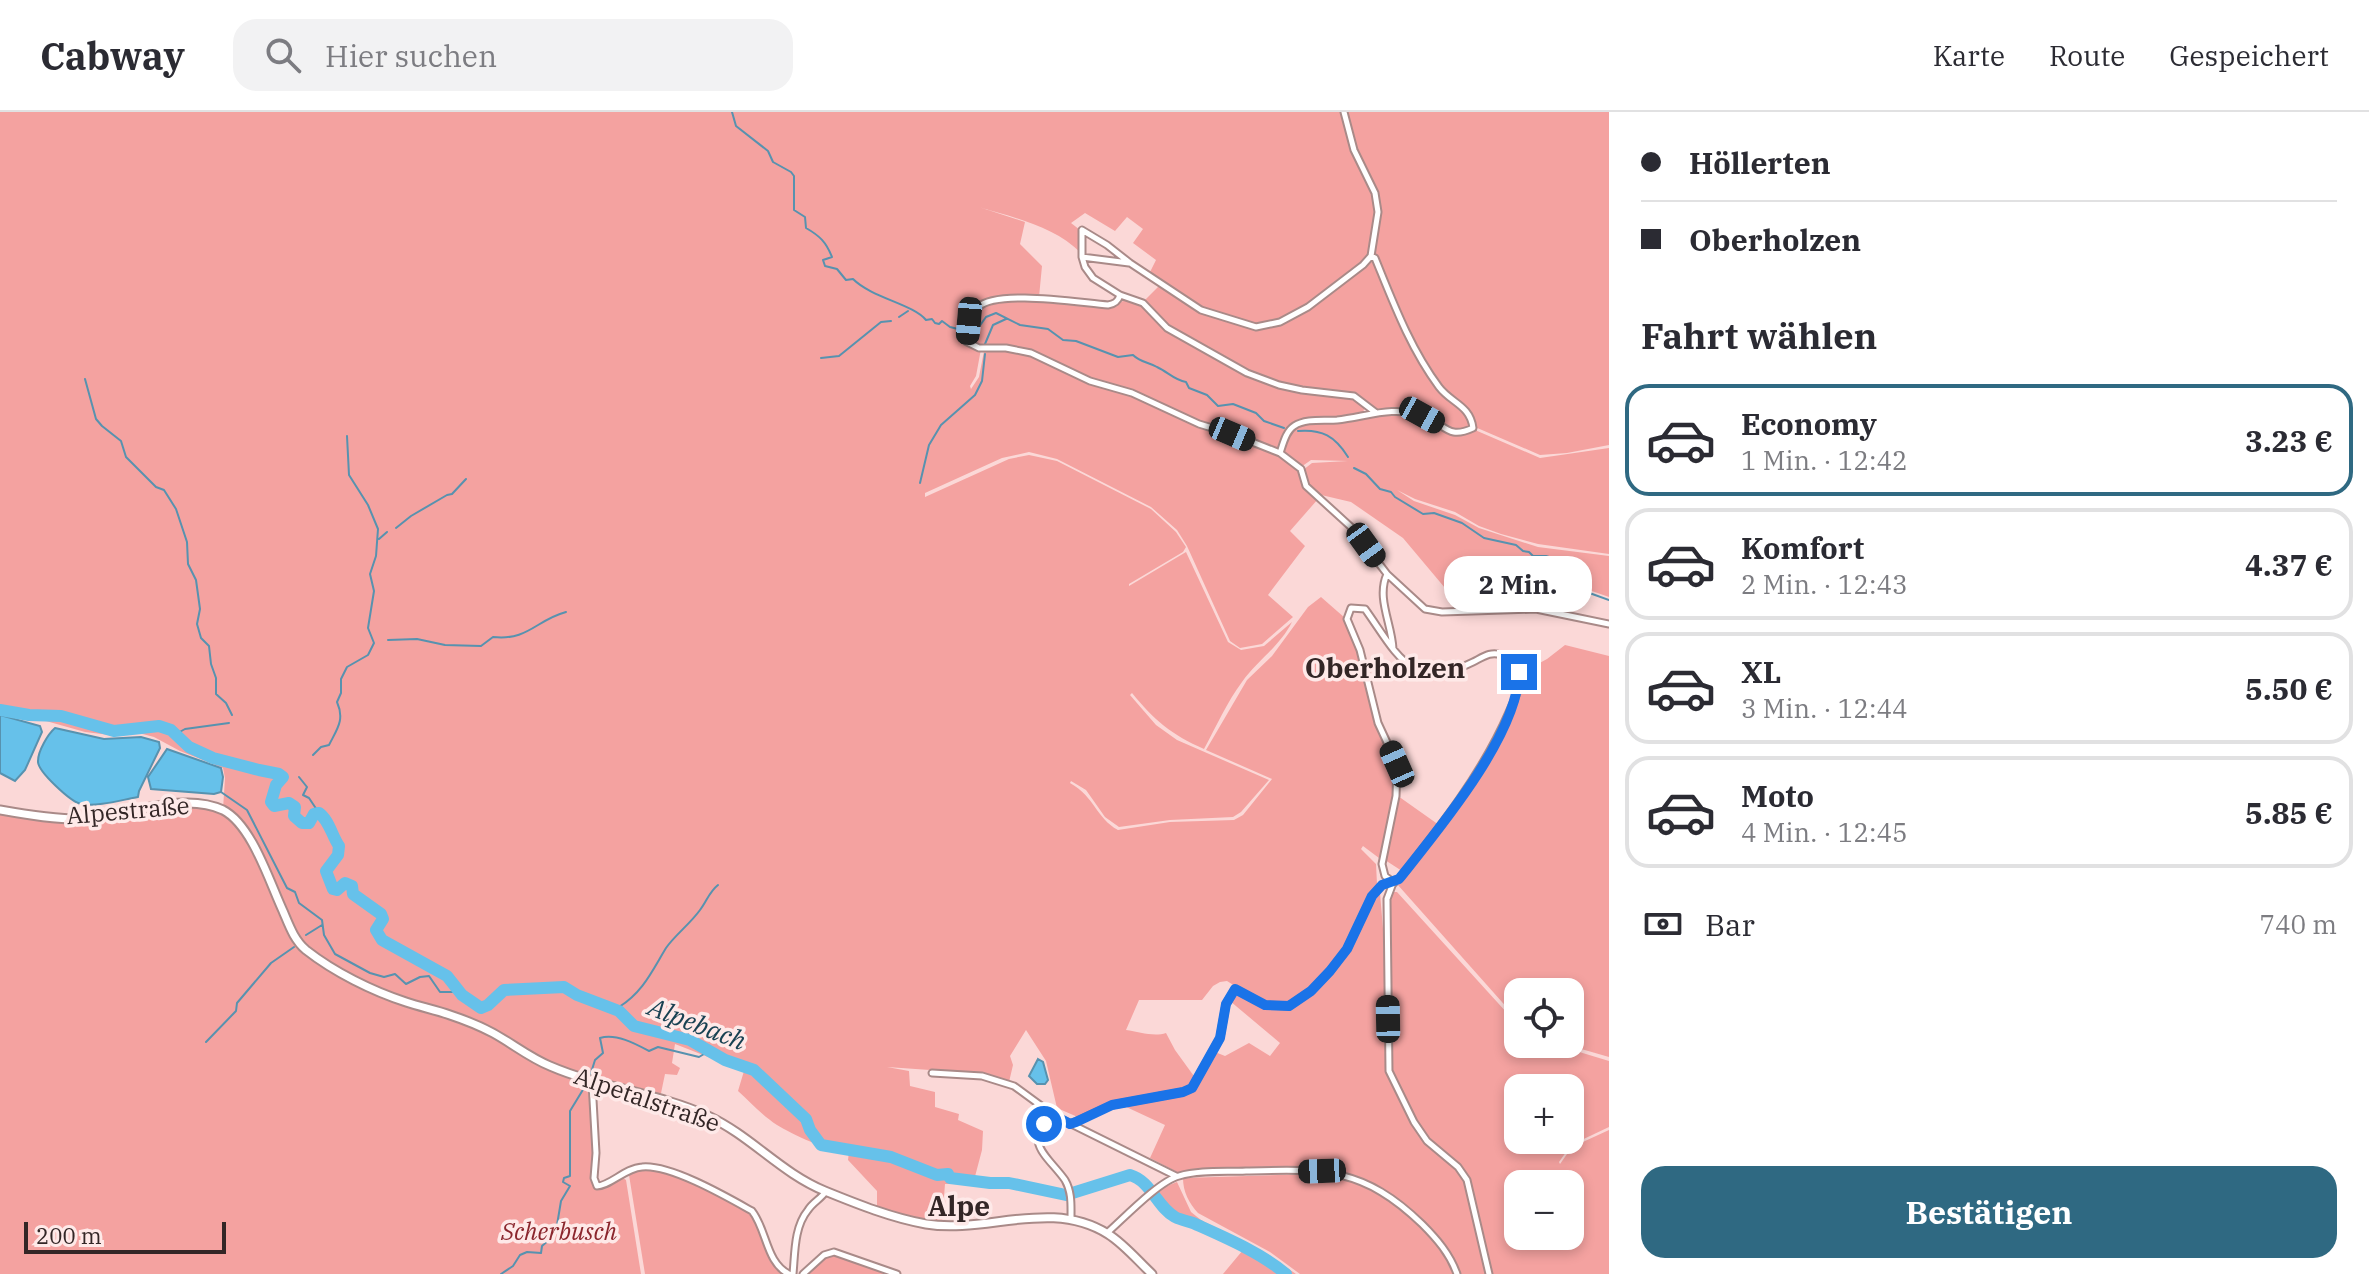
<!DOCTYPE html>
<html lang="de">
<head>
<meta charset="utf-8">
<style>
  body { margin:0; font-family:"IBM Plex Serif",serif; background:#f2f2f3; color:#2b2b33; height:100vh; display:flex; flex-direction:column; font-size:30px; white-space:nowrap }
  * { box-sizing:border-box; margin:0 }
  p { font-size:26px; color:#7c7c81 }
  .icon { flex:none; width:44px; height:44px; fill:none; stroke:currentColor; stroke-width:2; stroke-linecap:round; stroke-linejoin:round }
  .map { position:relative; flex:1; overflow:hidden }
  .side { display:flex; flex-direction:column; background:#fff; width:760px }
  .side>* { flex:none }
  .guide { display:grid; align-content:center; height:176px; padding:0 32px; background:#fff }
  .buttons { position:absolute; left:1504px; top:866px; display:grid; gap:16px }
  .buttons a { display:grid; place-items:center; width:80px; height:80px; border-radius:16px; background:#fff; box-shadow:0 4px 12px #0003; font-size:40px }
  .scale { position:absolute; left:24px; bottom:20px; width:202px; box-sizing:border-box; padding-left:8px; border:4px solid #332626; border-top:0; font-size:22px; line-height:28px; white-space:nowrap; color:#332626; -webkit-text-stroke:6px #fee9e8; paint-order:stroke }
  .end { position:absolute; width:36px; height:36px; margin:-18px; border:10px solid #1a73e8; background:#fff; box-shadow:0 0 0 4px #fff }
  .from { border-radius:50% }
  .bubble { position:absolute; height:56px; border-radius:24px; background:#fff; box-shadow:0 4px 12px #0003; font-size:26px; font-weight:700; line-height:56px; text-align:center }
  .car { position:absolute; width:24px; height:48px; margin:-24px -12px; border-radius:10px; box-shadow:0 0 6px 2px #0007; background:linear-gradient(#222 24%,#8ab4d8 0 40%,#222 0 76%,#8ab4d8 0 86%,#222 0) }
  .guide b { display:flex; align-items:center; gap:28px; height:76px; font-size:30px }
  .guide b+b { border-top:2px solid #e1e1e2 }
  .guide i { width:20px; height:20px; background:#2b2b33 }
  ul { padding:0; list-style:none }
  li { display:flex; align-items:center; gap:24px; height:112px; margin:0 16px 12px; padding:0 16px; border:4px solid #e1e1e2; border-radius:24px }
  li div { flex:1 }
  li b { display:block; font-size:30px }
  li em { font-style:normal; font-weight:700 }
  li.current { border-color:#2f6982 }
  li>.icon { width:72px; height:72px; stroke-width:1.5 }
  h2 { padding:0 32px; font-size:36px; line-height:96px }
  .pay { display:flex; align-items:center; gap:20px; height:88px; padding:0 32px; font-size:30px }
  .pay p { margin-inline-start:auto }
  .button { display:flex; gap:16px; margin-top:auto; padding:16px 32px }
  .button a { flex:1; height:92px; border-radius:24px; background:#2f6982; color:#fff; font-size:32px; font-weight:700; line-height:92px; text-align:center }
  header { display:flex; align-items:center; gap:48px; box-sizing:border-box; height:112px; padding:0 40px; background:#fff; border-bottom:2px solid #e1e1e2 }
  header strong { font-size:38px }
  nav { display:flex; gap:44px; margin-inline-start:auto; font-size:28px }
  .search { width:560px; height:72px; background:#f2f2f3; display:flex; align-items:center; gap:20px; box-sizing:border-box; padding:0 28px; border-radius:24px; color:#7c7c81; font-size:30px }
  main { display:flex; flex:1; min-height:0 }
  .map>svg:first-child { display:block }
</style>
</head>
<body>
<header>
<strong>Cabway</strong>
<div class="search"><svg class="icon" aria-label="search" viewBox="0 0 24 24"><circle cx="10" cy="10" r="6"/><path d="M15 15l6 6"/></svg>Hier suchen</div>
<nav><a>Karte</a><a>Route</a><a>Gespeichert</a></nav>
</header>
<main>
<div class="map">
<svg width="1609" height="1162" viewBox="0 0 1609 1162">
  <rect width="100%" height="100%" fill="#fbd8d7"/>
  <path fill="#f4a2a0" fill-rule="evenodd" d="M0,0H1609V333L1567,341L1540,343L1475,315L1461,319L1452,320L1422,302L1375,298L1368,292L1366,293L1363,300L1295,311L1288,317L1278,336L1275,337L1233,320L1199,311L1133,280L1090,268L1031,240L1006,235L979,234L968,230C969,218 970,204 980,196C1006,175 1078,199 1109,195C1116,194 1121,190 1126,187L1141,192L1162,171L1149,162L1156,148L1133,131L1143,117L1127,105L1115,119L1085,101L1071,111L1080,118L1081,141C1054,114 1015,106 979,95L1025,110L1020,132L1042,154L1039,185C999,180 968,185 965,231L981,237L976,264L970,274L971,277L979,265L984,239L1006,237L1031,243L1089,270L1132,282L1199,313L1232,323L1280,342L1299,357L1304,374L1318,387L1290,419L1305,434L1268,483L1293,505L1262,532L1240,536L1230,529L1187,434L1177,418L1151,395L1057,347L1029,340L1002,346L925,381V385L1009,347L1029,343L1057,349L1151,397L1176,420L1186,435L1183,440L1129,472V474L1186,440L1228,530L1241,538L1264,534L1292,510C1280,534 1258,548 1242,570C1227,590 1216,615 1204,637C1172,623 1154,608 1132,581L1130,583L1156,613L1177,628L1269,668L1241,700L1233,705L1170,708L1119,715L1105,705L1086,678L1071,669L1070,671C1095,685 1096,706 1118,718L1170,710L1234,708L1243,703L1272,667L1206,638L1247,568L1272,544L1308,495L1321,485L1345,506L1349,520L1357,537L1376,611L1394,649V683L1381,743L1379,746L1363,734L1361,737L1376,752L1377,772L1346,836L1330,859L1311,879L1288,893H1265L1227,869L1220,870L1213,874L1202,888H1139L1126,918C1139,920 1154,925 1166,921L1175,938L1196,967L1191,975L1184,979L1112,991L1080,1006L1057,996L1046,949L1026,918L1010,944L1013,953L1009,970L987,962L887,955L909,959L910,974L935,980V995L959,1002L958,1008L983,1019L982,1038L973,1072H945L942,1110L912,1105L877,1095V1079L848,1048L849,1040C831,1041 792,1022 777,1013C763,1004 750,990 738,979L744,959L675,932L672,951L680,956L677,963L665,962L660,986C628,975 593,970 561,956C523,940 490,915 451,900C436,895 420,892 404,886C366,873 321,854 295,821L245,713L236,704L223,697L225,666L223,656L180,639L154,625L139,621L110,623L85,620L0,596Z
    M1388,301C1399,302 1411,302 1421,306C1446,314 1446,331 1475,318L1540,346L1609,336V442L1538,432L1501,422L1479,414L1455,400L1415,387L1397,378L1414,389L1455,403L1479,416L1538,435L1609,444V485L1586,477L1530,466H1474L1445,476L1403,426L1351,390L1317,382L1307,372L1303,358L1312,351L1348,349L1311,348L1301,355L1282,339L1290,320L1298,314Z
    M1565,533L1609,544V945L1564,932H1570V880H1518V908L1397,772C1436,721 1522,626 1521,561L1547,547Z
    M1398,684L1439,713L1402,759L1385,748Z
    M198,694L223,701L234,707L248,728L290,823L304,840L350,869L491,922L539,952L589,973L594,1040L593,1067L606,1075L620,1064L626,1068L641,1162H0V700L81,709L157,695Z
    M1394,780H1397L1518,913V932H1553L1609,949V1015L1571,1033L1559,1050L1560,1052L1572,1035L1609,1018V1162H1490L1469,1068L1428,1027L1416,1008L1391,957L1389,788ZM1518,976H1570V1028H1518ZM1518,1072H1570V1124H1518Z
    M1380,781L1383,817L1388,959L1411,1012L1420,1025L1457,1058L1465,1070L1487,1162H1459C1451,1140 1438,1124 1421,1107C1370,1058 1331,1056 1263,1057C1234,1058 1206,1059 1177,1060L1150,1046L1165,1013L1122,993L1187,981L1194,975L1215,940L1225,944L1249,931L1270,944L1280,931L1230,889L1238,882C1249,884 1256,893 1266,895C1321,908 1356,822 1375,783Z
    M645,1056C682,1061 717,1084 751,1100C764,1118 763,1151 785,1162H645L629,1063L631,1060Z
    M1309,1062C1362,1066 1395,1086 1430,1125C1440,1137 1449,1147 1454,1162H1300L1270,1140L1198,1101C1189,1091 1183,1080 1183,1066Z
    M1177,1070L1191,1100L1201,1108L1267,1142L1296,1162H1223L1243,1138L1180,1106L1151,1086L1162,1076Z
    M830,1143L838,1144L888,1162H808Z"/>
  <path fill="#66c1ea" stroke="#5792af" stroke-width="2" d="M0,603L40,614L42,620L25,658L15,669L0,661Z
    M55,616L104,627L141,625L159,630L160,636L139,679L138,685C121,688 98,695 81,692C71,690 37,659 38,649C38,639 48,622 55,616Z
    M167,637L221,656L223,665L221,680L214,682L151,677L148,665Z
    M1038,947L1043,950L1048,968L1045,972H1037L1029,964Z"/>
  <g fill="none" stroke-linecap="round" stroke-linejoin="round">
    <path stroke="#5792af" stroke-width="2" d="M732,0L736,14L768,39L773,50L791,60L794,64V98L805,105L806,116C820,124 826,130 832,145L823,148L825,154L837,157L846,168L853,167C872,186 913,192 926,208L932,207L935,211L939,212L942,209L950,215L962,218
      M899,205L908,199
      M971,219H976L986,205L996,201L1020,213L1048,217L1063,228L1076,229L1118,245L1133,243C1140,250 1148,250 1157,255C1168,260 1174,268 1186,270L1189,276L1207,283L1218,294L1233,292L1256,301L1264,309L1284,316
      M985,232L993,213L1006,207
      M821,246L839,244L881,210L891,209
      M85,267L96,307L102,314L121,329L126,345L156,375L164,378L176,397L187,430L188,452L196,468L200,497L197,512L201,526L209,534L211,552L216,566V582L226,591L232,603
      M1298,319C1322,317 1335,324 1348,345
      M1354,356L1366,362L1380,377L1391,380L1395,385L1423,402L1434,401L1462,411L1484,426L1516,433L1523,439L1529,440L1533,444H1546L1558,448L1574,472L1584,479L1609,488
      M920,371L929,333L941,313L975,283L982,269L985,242
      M396,416L411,404L447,383L452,382L466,367
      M379,427L387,420
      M388,528L417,527L445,533L481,534L493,525C528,529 536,508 566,500
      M176,622L185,617L229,611
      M313,643L321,635L329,633C337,617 345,608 337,590L341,581V567L347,555L368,543L374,531L368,516L374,479L370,462L376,444L378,417L368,393L349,363L347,324
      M299,665L307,675L303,683L309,686L319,701
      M221,680L247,698L287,776L295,780L299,791L322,808L324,823L335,842L370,861L384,865L395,862L406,872L420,865L429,864L440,880H460
      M306,823L322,813
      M619,899V895C643,880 652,859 666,836C675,823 690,812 700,798C707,789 709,780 718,773
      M206,930L236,899L237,891L271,851L294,835
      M590,964L595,948L603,941L600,926C616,921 636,932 649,939L658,935L699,945L709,939
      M501,1162L513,1154L520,1143L527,1140L541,1141L542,1134L551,1126L557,1113L561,1089L570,1074L563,1070L564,1066L570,1064V999L584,976"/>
    <path stroke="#66c1ea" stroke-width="12" d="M0,598L29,603L61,604L114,619L159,614L171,618L189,635L213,646L259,658L279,662L283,665L276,673L271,690L274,694L289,691L295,695L294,704L302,711H309L314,702L319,701C329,708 332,724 339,734L338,743L326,759L333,777L337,778L345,771L352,774L353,782L381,802L383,807L376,818L382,828L447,864L462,883L481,896L488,893L504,878L564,875L577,883L619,899L634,914L690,928L725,948L754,958L806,1007L810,1018L821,1033L891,1045L937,1063L948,1062L950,1066L990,1071H1009L1066,1083L1130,1063C1151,1069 1157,1095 1175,1105C1181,1108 1187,1109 1193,1111C1224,1125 1260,1140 1286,1162"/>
    <defs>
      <path id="street" d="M1082,118L1107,133L1130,151L1201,198L1256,215L1280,210L1308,195L1363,153L1371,144L1378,100L1375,81L1354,38L1344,0
        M1082,119V145L1085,155L1093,166L1120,183L1143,191L1167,216L1247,261L1279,273L1302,278L1354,284L1375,300
        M1082,145L1129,151
        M1120,183C1118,190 1114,192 1108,193C1080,191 998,177 978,195C968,205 968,218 967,230L979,236H1006L1031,241L1090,269L1132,281L1199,312L1232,322L1280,341L1301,357L1306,374L1351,415L1387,462L1425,497L1442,500L1536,497L1609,512
        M1280,341C1283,332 1286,319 1294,314C1306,306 1324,309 1337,308C1366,305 1393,293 1423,304C1446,312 1447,328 1473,316C1470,293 1451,291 1439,275C1410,236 1393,190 1375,146L1371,144
        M1387,462C1376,486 1392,512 1393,537
        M1393,771L1387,787L1389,959L1414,1010L1427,1029L1458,1055L1467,1068L1489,1162
        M932,961L982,964L1014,974L1055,1004L1176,1064
        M592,970L596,1041L594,1066L597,1074C610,1074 625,1056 642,1055C670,1052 727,1085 752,1099C767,1118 766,1151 789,1162
        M1055,1004C1019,1028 1049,1045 1065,1068C1072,1080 1071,1093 1071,1106
        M1070,1012L1112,993L1183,980L1192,976L1220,926L1226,892L1235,877L1265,893L1289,894L1311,879L1330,859L1347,837L1372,784L1382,773L1399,767C1441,714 1482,662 1509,600C1514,588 1523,572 1519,559C1516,552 1509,546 1501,543C1491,539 1483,545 1473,550C1411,582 1396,540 1365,497L1351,496L1347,507L1360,538L1378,611L1397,652L1396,684L1382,752L1385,764L1394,771
        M1107,1121C1123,1107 1159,1069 1179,1064C1200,1058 1224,1060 1246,1059C1323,1057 1363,1055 1422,1112C1437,1127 1450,1142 1457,1162
        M793,1162C795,1141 794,1115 808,1098C813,1090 821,1087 826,1079
        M803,1162L824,1143L834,1140L897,1162"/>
      <path id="secondary" d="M0,698C28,703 58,708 86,707C127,704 183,679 223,698C252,713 269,769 283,799C289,813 294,828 306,838C334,860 372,879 406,890C421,895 436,898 450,903C465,908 480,914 493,921C513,932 530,946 550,954C601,976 658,981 708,1004C751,1024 781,1061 825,1079C857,1092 892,1106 926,1112C987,1122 1050,1086 1108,1122C1124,1132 1138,1149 1152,1162"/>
    </defs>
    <use href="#street" stroke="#a98a88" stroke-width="9"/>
    <use href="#secondary" stroke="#a98a88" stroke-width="11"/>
    <use href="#street" stroke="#fff" stroke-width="5"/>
    <use href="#secondary" stroke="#fff" stroke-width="7"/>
  </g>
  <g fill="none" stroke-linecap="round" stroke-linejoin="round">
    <path stroke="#1a73e8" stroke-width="10" d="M1044,1012L1055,1004L1070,1012L1076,1010L1112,993L1183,980L1192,976L1220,926L1226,892L1235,877L1265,893L1289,894L1311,879L1330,859L1347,837L1372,784L1382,773L1399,767C1438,718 1518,623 1519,560"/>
  </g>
  <g text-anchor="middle" stroke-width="7" stroke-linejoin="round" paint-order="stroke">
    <g font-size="24" fill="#332626" stroke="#fee9e8">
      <text transform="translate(128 699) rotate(-5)" y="8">Alpestraße</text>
      <text transform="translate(647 988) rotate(19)" y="8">Alpetalstraße</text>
    </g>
    <g font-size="24" font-style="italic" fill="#8b262d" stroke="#fee9e8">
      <text x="559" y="1128">Scherbusch</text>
    </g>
    <g font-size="26" font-style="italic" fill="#184152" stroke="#fee9e8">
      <text transform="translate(697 912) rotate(21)" y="9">Alpebach</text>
    </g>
    <g font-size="28" font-weight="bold" fill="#332626" stroke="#fee9e8">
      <text x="1385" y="566">Oberholzen</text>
      <text x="959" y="1104">Alpe</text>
    </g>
  </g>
</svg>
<div class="buttons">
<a><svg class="icon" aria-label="locate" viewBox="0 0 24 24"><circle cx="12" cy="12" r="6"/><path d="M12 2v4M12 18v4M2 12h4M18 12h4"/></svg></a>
<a>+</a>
<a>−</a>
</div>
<div class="scale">200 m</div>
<i class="end from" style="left:1044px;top:1012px"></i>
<i class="end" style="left:1519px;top:560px"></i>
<div class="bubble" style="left:1444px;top:444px;width:148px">2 Min.</div>
<i class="car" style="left:969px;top:209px;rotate:185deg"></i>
<i class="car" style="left:1422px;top:303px;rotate:119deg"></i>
<i class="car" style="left:1232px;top:322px;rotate:113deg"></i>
<i class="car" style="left:1366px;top:433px;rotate:144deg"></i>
<i class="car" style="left:1397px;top:652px;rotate:336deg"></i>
<i class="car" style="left:1388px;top:907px;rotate:359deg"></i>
<i class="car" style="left:1322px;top:1059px;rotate:268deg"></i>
</div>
<section class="side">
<div class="guide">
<b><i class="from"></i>Höllerten</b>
<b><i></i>Oberholzen</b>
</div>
<h2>Fahrt wählen</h2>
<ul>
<li class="current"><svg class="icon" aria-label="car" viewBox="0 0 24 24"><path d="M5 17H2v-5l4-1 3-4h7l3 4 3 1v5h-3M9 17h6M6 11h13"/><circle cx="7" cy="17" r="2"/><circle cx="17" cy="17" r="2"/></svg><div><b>Economy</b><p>1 Min. · 12:42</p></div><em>3.23 €</em></li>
<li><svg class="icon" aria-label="car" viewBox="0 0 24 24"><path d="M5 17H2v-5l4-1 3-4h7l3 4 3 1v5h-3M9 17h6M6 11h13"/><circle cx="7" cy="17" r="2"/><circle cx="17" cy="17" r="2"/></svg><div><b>Komfort</b><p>2 Min. · 12:43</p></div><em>4.37 €</em></li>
<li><svg class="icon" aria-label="car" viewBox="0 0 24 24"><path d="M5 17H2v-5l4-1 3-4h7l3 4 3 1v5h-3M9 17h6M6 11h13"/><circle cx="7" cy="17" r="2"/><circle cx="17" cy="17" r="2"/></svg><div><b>XL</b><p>3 Min. · 12:44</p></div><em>5.50 €</em></li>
<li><svg class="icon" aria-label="car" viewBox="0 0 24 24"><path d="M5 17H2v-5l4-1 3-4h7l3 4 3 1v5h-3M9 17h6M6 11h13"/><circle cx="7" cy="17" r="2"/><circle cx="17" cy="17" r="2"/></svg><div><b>Moto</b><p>4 Min. · 12:45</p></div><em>5.85 €</em></li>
</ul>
<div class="pay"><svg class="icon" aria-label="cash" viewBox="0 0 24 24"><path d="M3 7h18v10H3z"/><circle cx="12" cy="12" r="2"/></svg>Bar<p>740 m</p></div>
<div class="button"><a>Bestätigen</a></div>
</section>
</main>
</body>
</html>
